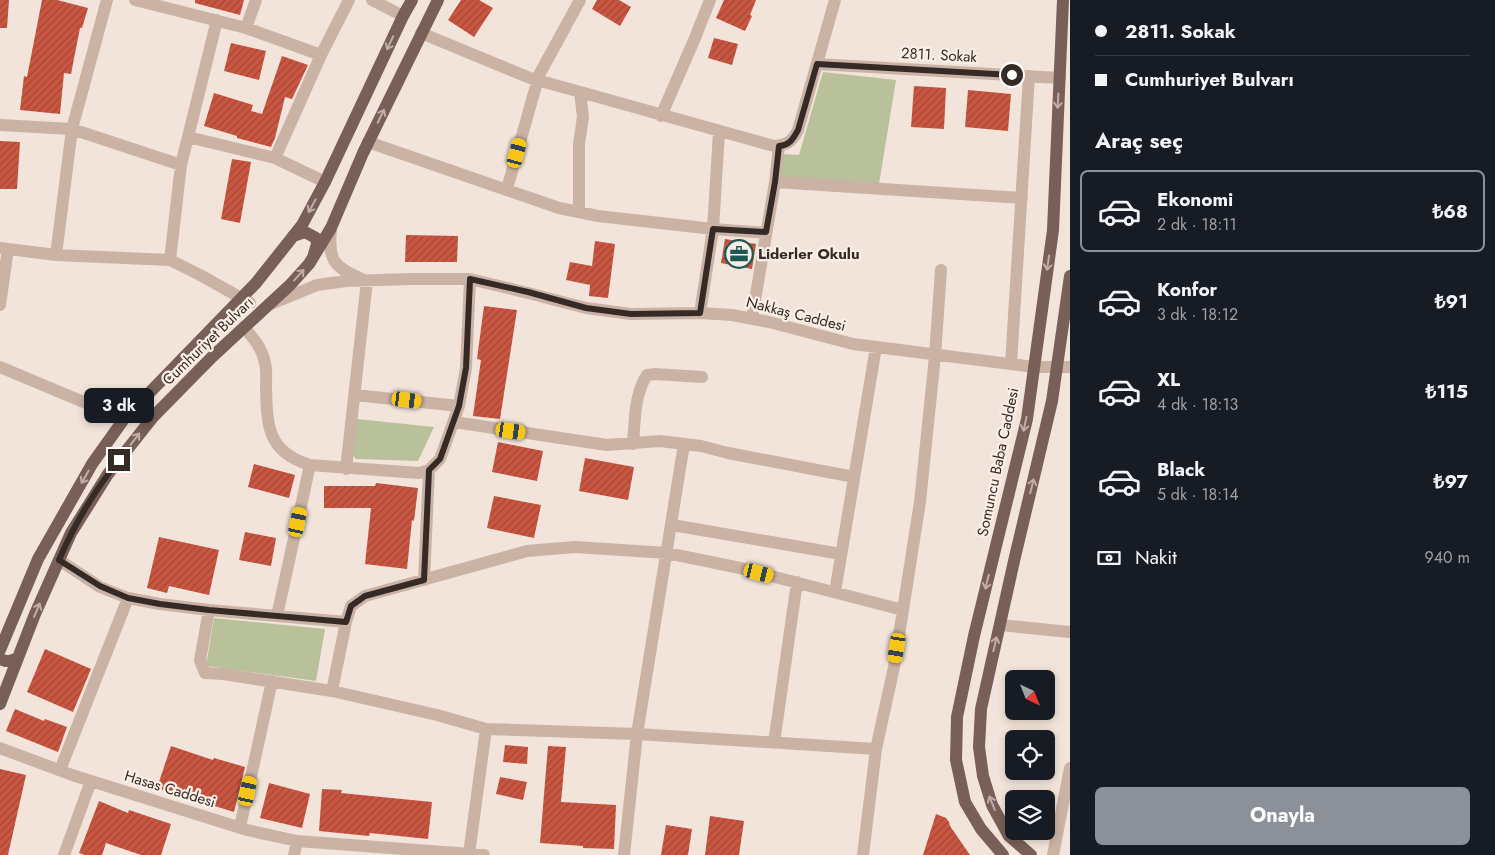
<!DOCTYPE html>
<html lang="tr">
<head>
<meta charset="utf-8">
<style>
  body { margin:0; font-family:Jost,sans-serif; background:#242831; color:#f1f3f6; height:100vh; display:flex; flex-direction:column; font-size:19px; white-space:nowrap }
  * { box-sizing:border-box; margin:0 }
  p { font-size:16px; color:#9ea1a6 }
  .icon { flex:none; width:28px; height:28px; fill:none; stroke:currentColor; stroke-width:2; stroke-linecap:round; stroke-linejoin:round }
  .map { position:relative; flex:1; overflow:hidden }
  .panel { display:flex; flex-direction:column; background:#171b24; width:425px }
  .panel>* { flex:none }
  .hud { display:grid; align-content:center; height:110px; padding:0 25px; background:#171b24 }
  .needle { width:32px; rotate:137deg }
  .controls { position:absolute; left:1005px; top:670px; display:grid; gap:10px }
  .controls a { display:grid; place-items:center; width:50px; height:50px; border-radius:8px; background:#171b24; box-shadow:0 2px 8px #0003; font-size:25px }
  .end { position:absolute; width:22px; height:22px; margin:-11px; border:6px solid #362a27; background:#fff; box-shadow:0 0 0 2px #fff }
  .from { border-radius:50% }
  .bubble { position:absolute; height:35px; border-radius:8px; background:#171b24; box-shadow:0 2px 8px #0003; font-size:16px; font-weight:700; line-height:35px; text-align:center }
  .car { position:absolute; width:15px; height:30px; margin:-15px -8px; border-radius:6px; box-shadow:0 0 4px 1px #0007; background:linear-gradient(#f5c518 24%,#345 0 40%,#f5c518 0 76%,#345 0 86%,#f5c518 0) }
  .hud b { display:flex; align-items:center; gap:18px; height:48px; font-size:19px }
  .hud b+b { border-top:1px solid #363941 }
  .hud i { width:12px; height:12px; background:#f1f3f6 }
  ul { padding:0; list-style:none }
  li { display:flex; align-items:center; gap:15px; height:82px; margin:0 10px 8px; padding:0 15px; border:2px solid transparent; border-radius:8px }
  li div { flex:1 }
  li b { display:block; font-size:19px }
  li em { font-style:normal; font-weight:700 }
  li.current { border-color:#8c9099 }
  li>.icon { width:45px; height:45px; stroke-width:1.5 }
  h2 { padding:0 25px; font-size:22px; line-height:60px }
  .pay { display:flex; align-items:center; gap:12px; height:55px; padding:0 25px; font-size:19px }
  .pay p { margin-inline-start:auto }
  .cta { display:flex; gap:10px; margin-top:auto; padding:10px 25px }
  .cta a { flex:1; height:58px; border-radius:8px; background:#8c9099; color:#fff; font-size:20px; font-weight:700; line-height:58px; text-align:center }
  main { display:flex; flex:1; min-height:0 }
  .map>svg:first-child { display:block }
</style>
</head>
<body>
<main>
<div class="map">
<svg width="1070" height="855" viewBox="0 0 1070 855">
  <defs>
    <pattern id="building-hatch" width="6" height="6" patternUnits="userSpaceOnUse" patternTransform="scale(1.25)"><rect width="6" height="6" fill="#c95641"/><path d="M-1 1l2-2M0 6l6-6M5 7l2-2" fill="none" stroke="#a44736"/></pattern>
  </defs>
  <rect width="100%" height="100%" fill="#f2e4da"/>
  <path fill="#b8c199" d="M823,72L896,80L879,184L781,181L782,154L799,155Z
    M357,419L434,427L418,461L356,459L352,454Z
    M214,618L325,629L316,681L206,666Z"/>
  <path fill="url(#building-hatch)" d="M0,0H9L7,28H0Z
    M42,0H57L88,8L82,28H80L71,74L64,73L60,114L20,110L24,76L27,77Z
    M195,0H244L240,15L195,3Z
    M461,0H479L493,8L474,37L448,20Z
    M597,0H619L631,7L620,26L592,9Z
    M724,0H756L750,15L752,16L745,31L716,18Z
    M714,38L738,44L732,65L708,58Z
    M231,43L266,51L259,80L224,71Z
    M282,56L308,65L292,99L285,97L275,138L271,147L237,138V136L204,126L214,93L253,105L251,111L262,114Z
    M914,86L946,88L944,129L911,127Z
    M968,90L1011,94L1008,131L965,127Z
    M0,141L20,142L17,189H0Z
    M232,159L251,162L240,223L221,219Z
    M406,235L458,236L457,262H405Z
    M725,239L756,244L752,269L721,263Z
    M595,241L615,244L608,298L589,296L590,285L566,280L570,262L592,266Z
    M484,306L517,310L500,419L473,416L481,360L477,359Z
    M498,442L543,451L537,481L492,472Z
    M585,458L634,467L628,500L579,491Z
    M254,464L295,475L289,498L248,487Z
    M376,483L418,488L414,521L412,520L407,569L365,564L371,508H324V486H375Z
    M494,496L541,505L534,538L487,528Z
    M245,532L276,538L271,566L239,560Z
    M159,537L219,550L209,595L169,586L167,593L147,588Z
    M45,649L91,669L73,712L27,692Z
    M15,709L44,721L45,719L67,727L58,752L6,731Z
    M505,745L528,747L527,764L503,762Z
    M171,746L213,760L214,758L245,767L234,812L157,788Z
    M548,746L566,747L561,802L616,805L614,849L583,848V846L540,843Z
    M0,769L26,775L8,855H0Z
    M500,777L527,782L523,800L496,794Z
    M269,783L310,794L302,828L260,818Z
    M322,789L342,790L341,793L432,802L428,839L370,833L369,836L319,831Z
    M99,801L128,813L129,810L171,824L161,855H141L106,843L102,855H85L79,853Z
    M936,814L946,818L949,822L950,826L970,855H923Z
    M710,816L744,821L739,855H705Z
    M666,825L692,829L688,855H661Z"/>
  <g fill="none" stroke-linecap="round" stroke-linejoin="round">
    <path stroke="#cab3a5" stroke-width="12" d="M135,0L246,28
      M256,0L246,28L321,55
      M372,0L403,16
      M421,33L530,78L774,146C787,145 792,142 798,130L835,0
      M817,64L1060,78
      M661,116L695,38L710,0
      M0,125L72,129L181,165
      M188,137L275,158L325,182
      M368,142L559,208L598,216L713,229L766,233
      M275,158L321,55L349,0
      M775,182L1022,198
      M507,189L539,75L580,0
      M579,212V144L583,117L580,92
      M331,228C328,260 333,267 362,279
      M0,248L56,255L170,260L202,276L250,303
      M56,255L72,129L107,0
      M170,260L181,165L217,20
      M271,304L317,285L346,281L412,279H470L528,293L586,308L631,314L700,313L732,315L769,322L853,344L1034,367H1070
      M0,305L8,249
      M700,313L713,229L719,132
      M752,318L775,182L779,146
      M244,327C254,339 262,348 265,363C267,371 266,379 266,386C267,426 267,452 310,465L419,473L429,470L440,459L459,406L466,368L470,279
      M1011,364L1029,76
      M0,367L124,419
      M355,395L459,406
      M454,422L607,445L660,441L701,446L728,453L854,477
      M633,444C635,421 634,395 647,375L655,374L702,377
      M346,469L367,281
      M672,525L841,554
      M59,560L100,587L128,598L160,604L209,610L346,622
      M424,580L429,470
      M835,592L876,347
      M209,610L200,660L205,673L223,674L332,691L437,715L486,729L637,734L876,749
      M277,616L310,465
      M1000,625L1070,632
      M332,691L346,622L351,606L365,596L527,551L575,547L667,553L740,568L903,610
      M774,743L797,582
      M0,748L72,775L247,830L297,841L484,855
      M60,770L128,598
      M240,827L272,681
      M469,854L486,729
      M64,855L91,781
      M294,855L297,841
      M624,855L637,734L684,444
      M863,855L876,749L894,667L920,502L935,356L941,270
      M1053,855L1070,768"/>
    <path stroke="#785f57" stroke-width="12" d="M293,236L305,232L316,238L317,244L314,254
      M0,650L38,559L92,464L124,419L256,283L302,225L325,182L403,16L412,0
      M0,658C6,663 11,661 18,658
      M0,704L35,614L71,533L108,474L153,417L212,357L290,285L309,264L331,228L363,153L438,0
      M1003,855L981,829L965,802L956,760L957,717L974,636L1027,419L1053,230L1063,0
      M1031,855L1009,836L992,805L983,776L979,747L981,709L1014,561L1052,401L1070,276"/>
  </g>
  <defs><path id="oneway-shaft" d="M-6 0H5M1.5-3L5.5 0L1.5 3" fill="none" stroke-width="1.6" stroke-linecap="round" stroke-linejoin="round" transform="scale(1.25)"/></defs>
  <g stroke="#c0aea6">
    <use href="#oneway-shaft" transform="translate(390 43) rotate(115)"/>
    <use href="#oneway-shaft" transform="translate(1058 101) rotate(93)"/>
    <use href="#oneway-shaft" transform="translate(381 116) rotate(-64)"/>
    <use href="#oneway-shaft" transform="translate(312 206) rotate(119)"/>
    <use href="#oneway-shaft" transform="translate(1048 263) rotate(98)"/>
    <use href="#oneway-shaft" transform="translate(299 275) rotate(-48)"/>
    <use href="#oneway-shaft" transform="translate(1025 424) rotate(102)"/>
    <use href="#oneway-shaft" transform="translate(135 439) rotate(-52)"/>
    <use href="#oneway-shaft" transform="translate(85 477) rotate(120)"/>
    <use href="#oneway-shaft" transform="translate(1032 486) rotate(-76)"/>
    <use href="#oneway-shaft" transform="translate(987 582) rotate(104)"/>
    <use href="#oneway-shaft" transform="translate(37 610) rotate(-67)"/>
    <use href="#oneway-shaft" transform="translate(995 644) rotate(-77)"/>
    <use href="#oneway-shaft" transform="translate(992 803) rotate(-112)"/>
  </g>
  <g fill="none" stroke-linecap="round" stroke-linejoin="round">
    <path stroke="#362a27" stroke-width="6" d="M119,460C95,490 74,525 59,560L100,586L128,598L160,604L209,610L346,622L351,606L365,596L424,580L429,470L440,459L459,406L466,368L470,279L528,292L586,308L631,314L700,313L713,229L766,232L775,182L779,146C790,145 793,139 798,130L817,64L1012,75"/>
  </g>
  <defs>
    <symbol id="office-ring" viewBox="-11 -11 22 22"><circle r="9.5" fill="#faefe6" stroke="#1b5857" stroke-width="1.5"/><path d="M-6-3h4V-5.5h4V-3h4V5H-6ZM-1-4.5V-3h2v-1.5ZM-6 0V1H6V0Z" fill="#1b5857"/></symbol>
  </defs>
  <g fill-rule="evenodd">
    <use href="#office-ring" x="723" y="238" width="32" height="32"/>
  </g>
  <g text-anchor="middle" stroke-width="4.5" stroke-linejoin="round" paint-order="stroke">
    <g font-size="15" fill="#362a27" stroke="#faefe6">
      <text transform="translate(939 55) rotate(3)" y="5">2811. Sokak</text>
      <text transform="translate(796 314) rotate(14)" y="5">Nakkaş Caddesi</text>
      <text transform="translate(208 341) rotate(-44)" y="5">Cumhuriyet Bulvarı</text>
      <text transform="translate(998 462) rotate(-78)" y="5">Somuncu Baba Caddesi</text>
      <text transform="translate(170 789) rotate(17)" y="5">Hasas Caddesi</text>
    </g>
    <g font-size="15" font-weight="bold" fill="#362a27" stroke="#faefe6" text-anchor="start">
      <text x="758" y="259">Liderler Okulu</text>
    </g>
  </g>
</svg>
<div class="controls">
<a><svg class="needle" viewBox="-14 -14 28 28"><path d="M0-13l5 13h-10z" fill="#e53935"/><path d="M0 13l5-13h-10z" fill="#9ea1a6"/></svg></a>
<a><svg class="icon" aria-label="locate" viewBox="0 0 24 24"><circle cx="12" cy="12" r="6"/><path d="M12 2v4M12 18v4M2 12h4M18 12h4"/></svg></a>
<a><svg class="icon" aria-label="layers" viewBox="0 0 24 24"><path d="M12 4l9 5-9 5-9-5zM3 14l9 5 9-5"/></svg></a>
</div>
<i class="end from" style="left:1012px;top:75px"></i>
<i class="end" style="left:119px;top:460px"></i>
<div class="bubble" style="left:84px;top:388px;width:70px">3 dk</div>
<i class="car" style="left:517px;top:153px;rotate:15deg"></i>
<i class="car" style="left:407px;top:400px;rotate:97deg"></i>
<i class="car" style="left:511px;top:431px;rotate:98deg"></i>
<i class="car" style="left:298px;top:522px;rotate:12deg"></i>
<i class="car" style="left:759px;top:573px;rotate:104deg"></i>
<i class="car" style="left:897px;top:648px;rotate:189deg"></i>
<i class="car" style="left:248px;top:791px;rotate:12deg"></i>
</div>
<section class="panel">
<div class="hud">
<b><i class="from"></i>2811. Sokak</b>
<b><i></i>Cumhuriyet Bulvarı</b>
</div>
<h2>Araç seç</h2>
<ul>
<li class="current"><svg class="icon" aria-label="car" viewBox="0 0 24 24"><path d="M5 17H2v-5l4-1 3-4h7l3 4 3 1v5h-3M9 17h6M6 11h13"/><circle cx="7" cy="17" r="2"/><circle cx="17" cy="17" r="2"/></svg><div><b>Ekonomi</b><p>2 dk · 18:11</p></div><em>₺68</em></li>
<li><svg class="icon" aria-label="car" viewBox="0 0 24 24"><path d="M5 17H2v-5l4-1 3-4h7l3 4 3 1v5h-3M9 17h6M6 11h13"/><circle cx="7" cy="17" r="2"/><circle cx="17" cy="17" r="2"/></svg><div><b>Konfor</b><p>3 dk · 18:12</p></div><em>₺91</em></li>
<li><svg class="icon" aria-label="car" viewBox="0 0 24 24"><path d="M5 17H2v-5l4-1 3-4h7l3 4 3 1v5h-3M9 17h6M6 11h13"/><circle cx="7" cy="17" r="2"/><circle cx="17" cy="17" r="2"/></svg><div><b>XL</b><p>4 dk · 18:13</p></div><em>₺115</em></li>
<li><svg class="icon" aria-label="car" viewBox="0 0 24 24"><path d="M5 17H2v-5l4-1 3-4h7l3 4 3 1v5h-3M9 17h6M6 11h13"/><circle cx="7" cy="17" r="2"/><circle cx="17" cy="17" r="2"/></svg><div><b>Black</b><p>5 dk · 18:14</p></div><em>₺97</em></li>
</ul>
<div class="pay"><svg class="icon" aria-label="cash" viewBox="0 0 24 24"><path d="M3 7h18v10H3z"/><circle cx="12" cy="12" r="2"/></svg>Nakit<p>940 m</p></div>
<div class="cta"><a>Onayla</a></div>
</section>
</main>
</body>
</html>
